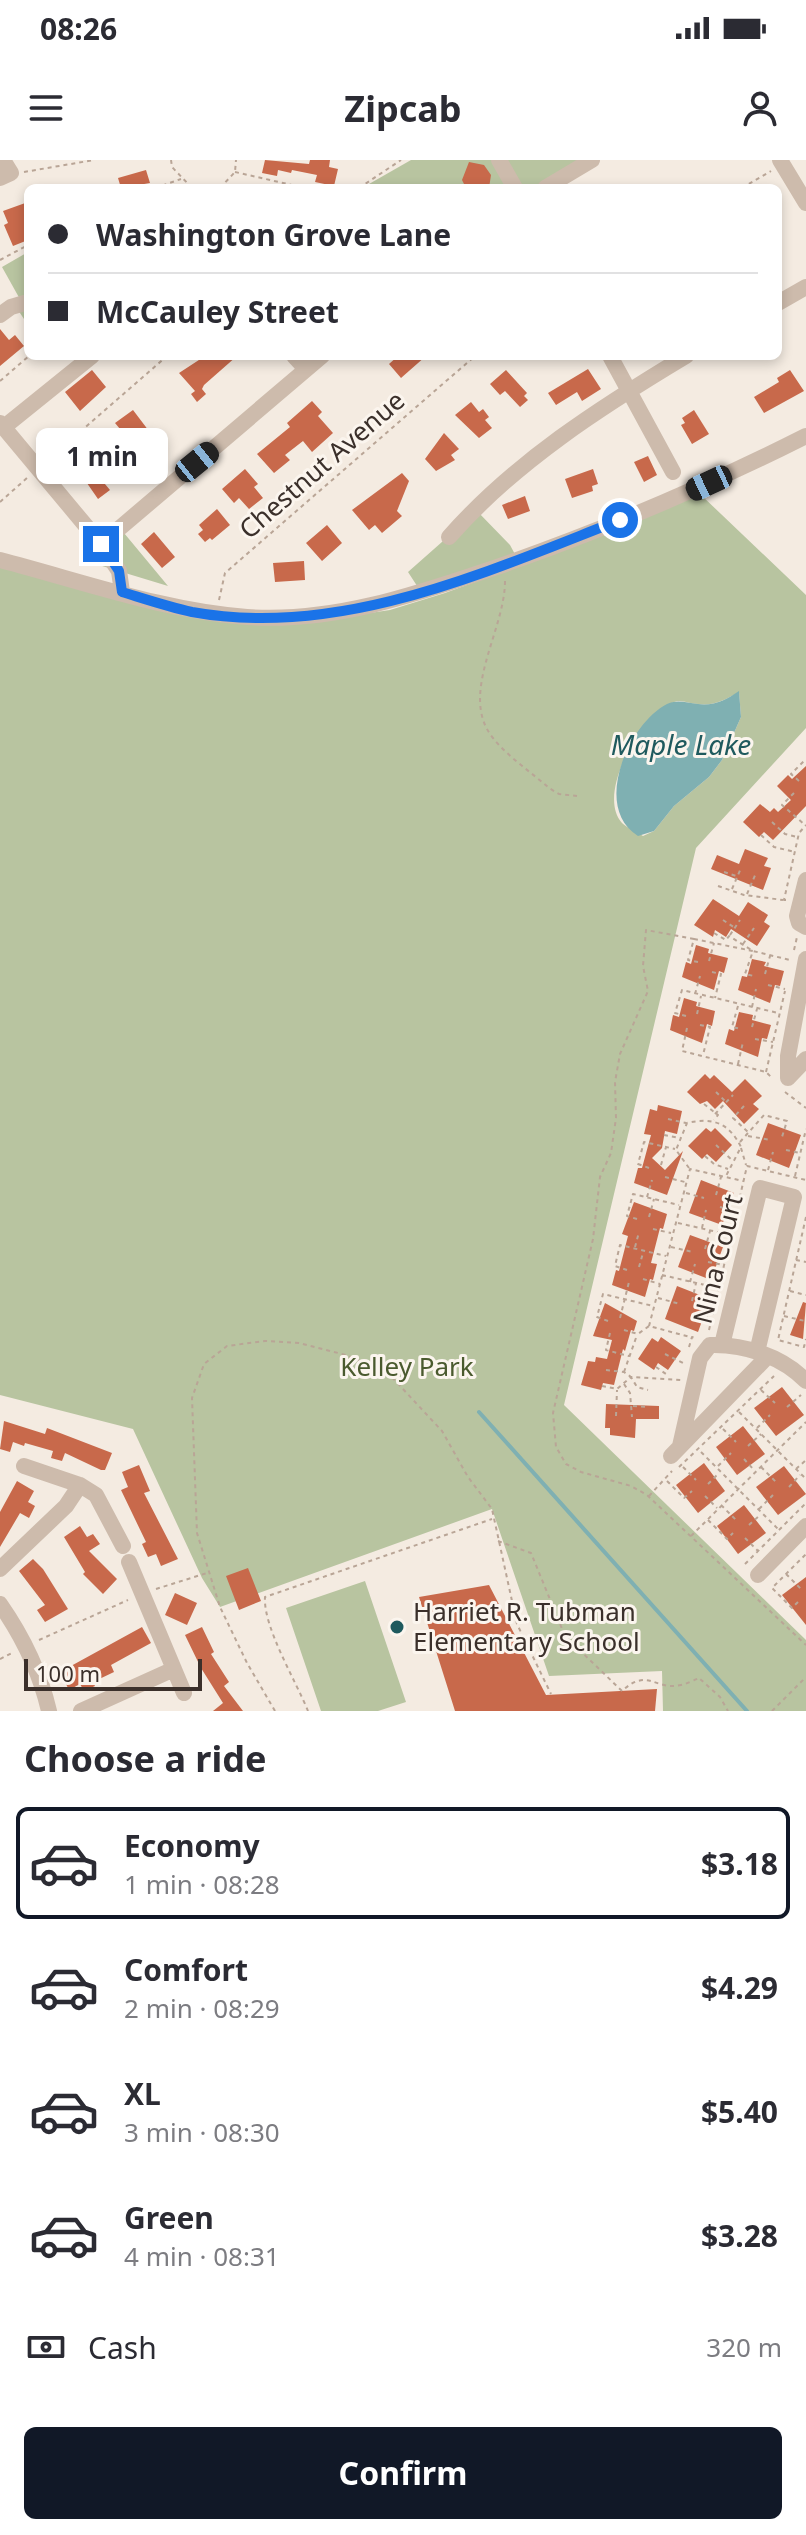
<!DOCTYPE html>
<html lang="en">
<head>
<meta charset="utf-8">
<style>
  body { margin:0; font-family:"Noto Sans",sans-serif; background:#f7f7f7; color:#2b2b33; height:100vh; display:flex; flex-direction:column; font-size:30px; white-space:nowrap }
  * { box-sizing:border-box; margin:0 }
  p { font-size:26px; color:#7c7c81 }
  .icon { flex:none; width:44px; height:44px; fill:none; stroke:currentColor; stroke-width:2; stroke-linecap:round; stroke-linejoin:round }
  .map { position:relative; height:1551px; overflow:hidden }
  .details { display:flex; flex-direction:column; background:#fff; flex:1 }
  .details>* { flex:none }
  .hud { position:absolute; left:24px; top:24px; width:758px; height:176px; border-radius:12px; box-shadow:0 4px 12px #0003; display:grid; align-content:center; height:176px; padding:0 24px; background:#fff }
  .scale { position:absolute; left:24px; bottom:20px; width:178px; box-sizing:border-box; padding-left:8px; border:4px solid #3b302b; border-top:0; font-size:22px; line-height:28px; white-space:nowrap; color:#3b302b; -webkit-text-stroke:6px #fbf5ee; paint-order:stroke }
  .end { position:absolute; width:36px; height:36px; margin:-18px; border:10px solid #1a73e8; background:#fff; box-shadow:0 0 0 4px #fff }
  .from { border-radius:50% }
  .bubble { position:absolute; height:56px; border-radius:12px; background:#fff; box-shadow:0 4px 12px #0003; font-size:26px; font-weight:700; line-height:56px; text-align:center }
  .car { position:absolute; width:24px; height:48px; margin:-24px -12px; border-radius:10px; box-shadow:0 0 6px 2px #0007; background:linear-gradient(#222 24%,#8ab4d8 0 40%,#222 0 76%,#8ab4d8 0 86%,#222 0) }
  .hud b { display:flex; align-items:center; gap:28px; height:76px; font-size:30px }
  .hud b+b { border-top:2px solid #e1e1e2 }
  .hud i { width:20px; height:20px; background:#2b2b33 }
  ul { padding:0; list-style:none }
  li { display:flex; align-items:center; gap:24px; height:112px; margin:0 16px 12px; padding:0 8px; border:4px solid transparent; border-radius:12px }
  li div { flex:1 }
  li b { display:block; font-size:30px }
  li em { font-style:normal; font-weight:700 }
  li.selected { border-color:#111827 }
  li>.icon { width:72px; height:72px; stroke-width:1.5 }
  h2 { padding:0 24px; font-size:36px; line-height:96px }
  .pay { display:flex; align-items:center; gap:20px; height:88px; padding:0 24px; font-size:30px }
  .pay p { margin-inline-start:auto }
  .action { display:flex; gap:16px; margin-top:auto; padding:16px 24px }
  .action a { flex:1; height:92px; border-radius:12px; background:#111827; color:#fff; font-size:32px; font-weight:700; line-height:92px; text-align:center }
  .status { display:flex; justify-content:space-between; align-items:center; height:56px; padding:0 40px; background:#fff; direction:ltr }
  .status svg { height:22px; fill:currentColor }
  header { display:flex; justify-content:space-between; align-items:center; height:104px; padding:0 24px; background:#fff; font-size:36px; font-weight:700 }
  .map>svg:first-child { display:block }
</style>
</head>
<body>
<div class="status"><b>08:26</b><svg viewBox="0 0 49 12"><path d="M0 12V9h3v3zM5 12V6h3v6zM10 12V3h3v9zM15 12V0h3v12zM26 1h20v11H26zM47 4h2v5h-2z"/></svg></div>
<header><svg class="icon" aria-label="menu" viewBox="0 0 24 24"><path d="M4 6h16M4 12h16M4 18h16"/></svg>Zipcab<svg class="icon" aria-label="person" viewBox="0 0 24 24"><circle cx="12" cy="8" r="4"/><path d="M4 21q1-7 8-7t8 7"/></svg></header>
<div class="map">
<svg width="806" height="1551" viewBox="0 0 806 1551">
  <rect width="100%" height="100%" fill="#f4ebe1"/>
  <path fill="#b8c4a0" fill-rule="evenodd" d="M411,0H493L510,28H362Z
    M505,0H589L541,28H521Z
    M28,92V165L16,147L21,141L2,107Z
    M700,334L806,435V568L696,688L564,1245L806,1480V1551H663L662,1511L549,1516L492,1349L220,1447L202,1418L133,1269L0,1235V405L95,434L323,460L390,450L445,433L571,387ZM739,532L741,557L722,600L709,617L674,646L654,671L643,676C637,672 627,668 622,663C595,633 643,554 674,542C682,539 689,544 698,544C714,546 725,540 739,532Z
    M477,351L510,385L517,398L421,432L408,412Z
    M124,373L168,426L89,402Z
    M365,1421L406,1542L378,1551H321L286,1448Z"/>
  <path fill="#7fb0b2" d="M739,531L741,557L722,600L709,617L674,646L654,671L638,676C592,648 628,564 667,544C679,539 686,543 698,544C714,546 726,540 739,531Z"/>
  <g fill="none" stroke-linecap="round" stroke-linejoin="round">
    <path stroke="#7fb0b2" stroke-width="4" d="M479,1252L747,1551"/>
  </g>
  <path fill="#c8694b" d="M265,0L309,4L310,0H330L329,7L338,9L334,26L315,22L317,15L292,10L291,13L278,10L277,16L262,13Z
    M469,2L484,5L491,15L489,28H466L462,20Z
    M146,10L150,23L121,28L118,18Z
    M28,42V80L13,86L4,65L8,63L3,51Z
    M0,169L9,180L15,175L24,186L0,206Z
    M205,196H237L204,225L202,229L206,234L197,242L191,234L195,231L179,213Z
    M398,196H426L401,218L389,204Z
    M588,209L601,229L582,241L577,232L556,245L548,233Z
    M92,210L106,227L80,251L65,232Z
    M506,210L527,233L524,236L528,240L520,247L505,231L500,235L490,224Z
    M790,210L804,231L764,253L754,237L779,222L777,218Z
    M312,241L322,252L318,256L333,273L312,292L303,281L285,295L290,300L274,313L257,294L290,267L287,263Z
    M471,242L479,252L483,249L489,257L485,260L492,268L479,278L455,255Z
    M133,250L155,279L140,290L128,279L123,283L116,273L120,269L115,263Z
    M694,250L709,274L692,284L681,265L685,263L682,258Z
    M444,273L459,289L451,295L455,300L436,311L425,299Z
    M648,296L657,315L644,322L634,302Z
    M89,305L110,330L98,339L80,313Z
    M245,309L258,324L254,327L263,338L249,349L239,338L234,343L222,329Z
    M593,309L598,324L592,326L593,331L572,338L565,319Z
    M402,313L409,321L397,351L402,356L382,373L375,365L369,370L352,350Z
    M525,336L530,351L508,359L502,345Z
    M217,349L230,365L212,380L210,378L205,382L198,374L203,370L199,365Z
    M327,365L342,383L322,401L306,383Z
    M154,372L175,397L162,408L141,384Z
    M304,401L305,420L275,422L273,403Z
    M806,606V646L773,680L764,672L759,677L743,662L760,644L770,652L774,648L778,652L791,640L777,626L788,615L792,619Z
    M745,689L768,698L764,706L771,708L763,730L711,709L717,695L739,704Z
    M713,739L739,756L748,742L768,755L764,762L770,766L757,786L731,769L726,777L715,770L713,777L694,765Z
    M696,785L709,789L708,793L728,798L724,813L719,811L714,830L682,817L686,802L691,804Z
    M752,799L766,802L764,806L784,811L780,826L775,825L770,843L738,830L742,816L747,817Z
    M684,838L697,842L696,846L715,851L712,866L707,864L702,883L670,870L673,855L679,857Z
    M739,852L753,855L752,860L771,865L767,879L762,878L758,897L725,884L729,869L734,871Z
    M705,914L710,919L714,915L732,932L745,919L762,936L753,944L759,949L744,964L723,941L715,949L707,941L700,944L687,932Z
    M658,945L682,951L677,974L665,971L662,988L652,998L665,1010L683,991L667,1035L634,1023L638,1008H642L651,975L644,974L650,949L657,951Z
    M768,963L801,975L789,1008L756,995Z
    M706,968L711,972L715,968L732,985L716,1002L707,994L702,999L688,986Z
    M701,1020L734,1033L722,1065L689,1053Z
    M634,1042L667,1054L663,1069L660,1068L651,1103L657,1104L653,1120L650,1119L645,1137L612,1125L616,1110L619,1111L628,1076L622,1074Z
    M690,1075L723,1087L711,1120L678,1107Z
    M677,1126L710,1139L698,1172L665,1159Z
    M803,1142L806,1143L803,1179L790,1175Z
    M605,1143L637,1161L634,1171L631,1170L625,1191L623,1189L614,1225L603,1223L601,1230L581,1225L588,1201L595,1202L596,1197L607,1199L612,1180L593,1176Z
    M661,1177L681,1191L668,1210L658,1203L654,1210L638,1199L652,1178L658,1182Z
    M782,1227L804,1255L776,1276L754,1248Z
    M606,1244L659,1246V1259H636L635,1278L610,1275V1268H605Z
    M4,1261L45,1274L47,1268L112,1293L105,1310H101L65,1293L62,1301L51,1298L53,1291L25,1283L24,1286L13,1282L10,1292L0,1289Z
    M743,1266L765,1294L737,1315L716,1287Z
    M704,1303L725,1331L698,1353L676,1325Z
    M139,1305L150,1331L144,1333L178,1399L161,1406L156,1394L148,1397L142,1384L146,1382L121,1330L128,1327L122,1312Z
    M784,1306L806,1334L778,1355L756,1327Z
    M17,1321L34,1331L28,1342L35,1346L29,1358L20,1353L0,1387V1352Z
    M744,1345L766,1373L738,1394L717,1366Z
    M80,1366L87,1377L93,1374L100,1384L89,1391L117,1419L103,1434L83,1414L85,1412L64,1377Z
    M33,1399L43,1409L68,1449L45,1462L37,1450L45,1445L19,1411Z
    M248,1408L261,1441L239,1450L226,1416Z
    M806,1417V1465L782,1435Z
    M489,1425L546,1535L657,1529L655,1551H455L419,1437Z
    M175,1433L197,1443L187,1465L165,1455Z
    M142,1467L151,1483L111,1505L114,1512L93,1522L95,1526L84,1531L80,1524L69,1530L60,1512Z
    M202,1467L214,1492L211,1494L229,1522L224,1526L243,1551H213L223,1543L201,1508L185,1475Z"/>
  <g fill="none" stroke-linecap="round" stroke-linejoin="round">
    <path stroke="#b9a596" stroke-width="2" stroke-dasharray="4 4" stroke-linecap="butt" d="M171,0L172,7L192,28
      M24,12L94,0
      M235,12L305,28
      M155,28L181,19
      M220,28L235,12L236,0
      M359,28L401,0
      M742,28L771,11
      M0,100L28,85
      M0,221L29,196
      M50,298L167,196
      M0,342L27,318
      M505,421C505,471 458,535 493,578C508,597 531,612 549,628L559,634L577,636
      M219,440L225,413L475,196
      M799,621L791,614L806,599
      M794,633L782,645L805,665
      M772,662L785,674L797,677
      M761,675L774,687L795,692
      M724,712L736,716
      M718,726L744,735L783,740
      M732,729L741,708
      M747,734L756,713
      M786,740H784L799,673L806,665
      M723,760L735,768
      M714,773L726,780L729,776L753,791L790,800
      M730,775L740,760
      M694,779L646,770L643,806L648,831L620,894L615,922L616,958L611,993L600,1017L593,1079L553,1253L556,1287L566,1304L581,1312L631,1326L647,1335L806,1485
      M743,784L754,768
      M794,790L797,777
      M709,801L714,783
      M698,802L688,800L694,779L753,791L745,814L754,816
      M712,812L721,814L715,838
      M765,814L770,796
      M768,825L785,829
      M695,834L700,816
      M738,846L732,867L741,869
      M752,847L756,829
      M697,854L701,836
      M686,856L675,853L682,830L778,853
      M700,865L710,867L703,895
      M752,867L757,849
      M687,868L682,891L766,912L772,918
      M755,879L773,882
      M738,904L743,882
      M766,912L785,831
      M716,932L725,941
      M785,932L806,948
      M704,944L718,955L714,960
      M744,946L733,958L748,972
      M715,954L733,935
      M668,959L686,963
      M664,975L680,978
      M748,976L771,980
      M740,982L764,955L787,961L782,977
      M716,985L733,1001
      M741,988L746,1005
      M786,990L800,993
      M705,996L714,1004L728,1009
      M661,1005L666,987
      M649,1008L638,1004L644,982L675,989
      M689,1008L676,990L687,963C713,957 729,963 741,987L726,1016
      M768,1010L773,992
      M795,1016L806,969
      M665,1017L685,1022
      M686,1033L704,1038
      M716,1035L721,1017
      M647,1037L652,1020
      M720,1047L735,1051
      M649,1057L654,1039
      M806,1057L778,1180L804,1187L806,1179
      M637,1059L627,1056L633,1034L679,1045
      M678,1063L730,1075
      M702,1068L706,1050
      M653,1069L671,1073
      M635,1087L639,1072
      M671,1087L693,1092
      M705,1089L710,1071
      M796,1100L806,1102
      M708,1102L723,1105
      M639,1107L643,1093
      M627,1110L615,1106L620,1085L666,1096
      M662,1115L718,1128
      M643,1119L660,1124
      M690,1122L695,1104
      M790,1131L806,1135
      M658,1138L680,1144
      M692,1141L696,1123
      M696,1154L710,1157
      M784,1156L805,1161
      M620,1158L629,1122
      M608,1161L597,1157L603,1134L653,1146
      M649,1166L690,1009L743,1021
      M624,1170L638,1174L649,1166L690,1177
      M709,1170L747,1006L806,1020
      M610,1173L606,1190L629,1196
      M689,1187L692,1177L695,1178
      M665,1194L685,1204
      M656,1207L666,1214L665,1217
      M606,1210L624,1212L631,1217L681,1220
      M624,1212L637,1175
      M624,1224L630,1233L632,1257
      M602,1226L617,1229L631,1217L637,1227L648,1230
      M761,1230L775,1243
      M633,1246L648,1247
      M787,1247L801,1235
      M739,1252L806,1319
      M616,1256L617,1230
      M757,1268L770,1255
      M723,1269L736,1282
      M748,1286L761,1274
      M701,1292L779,1370
      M744,1299L754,1310
      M718,1306L731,1293
      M679,1307L774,1216
      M683,1307L696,1320
      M761,1307L777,1323
      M796,1309L806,1300
      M667,1321L684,1338L692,1331
      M708,1324L719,1313
      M789,1327L800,1315
      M649,1336L672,1311
      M705,1336L717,1348
      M721,1345L737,1361
      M759,1349L773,1335
      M708,1360L727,1379L733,1373
      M749,1365L760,1355
      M691,1376L806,1262
      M745,1378L758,1391
      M498,1381L531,1393L565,1476L622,1531C648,1507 655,1531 681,1525C687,1524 694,1520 699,1518L720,1537L728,1551
      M745,1404L806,1343
      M786,1414L802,1430
      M156,1429L207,1413
      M798,1442L792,1448L772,1428L806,1394
      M39,1480L128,1440
      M0,1499L12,1493
      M275,1551L247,1503L220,1447L197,1373L192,1238L204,1204L227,1186L265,1181L299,1183L346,1195L389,1214L442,1271L468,1317L492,1349L517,1464L551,1534
      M308,1551C296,1521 263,1467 265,1437L492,1359
      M772,1551L806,1517"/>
    <path stroke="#cdbbac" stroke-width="16" d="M499,0L515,28
      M780,0L806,43
      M0,18L11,13L3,0
      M545,28L592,0
      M778,143L806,127
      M0,155L11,147L28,142
      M294,196L306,209
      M610,196L673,312
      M0,263L101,384L119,411L122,432
      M4,267L92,196
      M449,377C515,302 601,247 686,196
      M101,384L322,196
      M0,400C81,421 164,451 247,457C332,463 414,435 494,408C601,371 705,327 806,276
      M806,720L797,756L799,763L806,767
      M788,918V896L806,799
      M788,918L806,899
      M722,1185L760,1028L794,1037L757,1192
      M680,1286L700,1198L710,1185C744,1184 782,1196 806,1221
      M671,1296L768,1196
      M24,1306L80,1325L96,1335L123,1386
      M129,1402L184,1533
      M0,1409L66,1346L80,1325
      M758,1415L806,1366
      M0,1444C23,1477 40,1512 49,1551
      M81,1551L174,1509"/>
  </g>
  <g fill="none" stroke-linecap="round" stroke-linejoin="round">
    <path stroke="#1a73e8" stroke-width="10" d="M101,384L119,411L122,432C145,439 169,447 192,452C340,479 486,412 620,360"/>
  </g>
  <circle fill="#1f5a5e" stroke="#fbf5ee" stroke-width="3" cx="397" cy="1467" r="8"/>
  <g text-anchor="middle" stroke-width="6" stroke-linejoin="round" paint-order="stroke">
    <g font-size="26" fill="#3b302b" stroke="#fbf5ee">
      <text transform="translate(322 305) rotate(-41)" y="9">Chestnut Avenue</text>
      <text transform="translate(718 1099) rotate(-76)" y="9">Nina Court</text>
    </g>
    <g font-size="26" fill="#4a5a2e" stroke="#fbf5ee">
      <text x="407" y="1216">Kelley Park</text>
    </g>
    <g font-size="26" fill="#3b302b" stroke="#fbf5ee" text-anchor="start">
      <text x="413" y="1461">Harriet R. Tubman<tspan x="413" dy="30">Elementary School</tspan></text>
    </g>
    <g font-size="28" font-style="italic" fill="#1f5a5e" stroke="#fbf5ee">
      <text x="681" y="595">Maple Lake</text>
    </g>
  </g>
</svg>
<div class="scale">100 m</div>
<i class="end from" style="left:620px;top:360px"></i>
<i class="end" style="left:101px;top:384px"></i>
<div class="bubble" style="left:36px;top:268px;width:132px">1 min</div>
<i class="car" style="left:197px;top:302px;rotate:51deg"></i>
<i class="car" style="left:709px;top:323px;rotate:245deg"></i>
<div class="hud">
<b><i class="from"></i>Washington Grove Lane</b>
<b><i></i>McCauley Street</b>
</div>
</div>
<section class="details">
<h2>Choose a ride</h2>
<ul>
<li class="selected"><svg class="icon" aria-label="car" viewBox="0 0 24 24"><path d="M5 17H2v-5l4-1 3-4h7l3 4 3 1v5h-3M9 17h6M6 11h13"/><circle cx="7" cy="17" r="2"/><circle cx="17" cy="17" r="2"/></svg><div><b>Economy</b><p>1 min · 08:28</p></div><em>$3.18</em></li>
<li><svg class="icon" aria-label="car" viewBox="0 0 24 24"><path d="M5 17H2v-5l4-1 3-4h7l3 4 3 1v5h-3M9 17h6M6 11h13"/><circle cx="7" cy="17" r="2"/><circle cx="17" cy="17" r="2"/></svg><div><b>Comfort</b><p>2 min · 08:29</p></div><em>$4.29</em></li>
<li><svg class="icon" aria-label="car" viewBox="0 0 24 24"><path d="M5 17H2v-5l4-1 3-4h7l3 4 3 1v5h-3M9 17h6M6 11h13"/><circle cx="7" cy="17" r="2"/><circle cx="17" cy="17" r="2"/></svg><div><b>XL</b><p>3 min · 08:30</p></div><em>$5.40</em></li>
<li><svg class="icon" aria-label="car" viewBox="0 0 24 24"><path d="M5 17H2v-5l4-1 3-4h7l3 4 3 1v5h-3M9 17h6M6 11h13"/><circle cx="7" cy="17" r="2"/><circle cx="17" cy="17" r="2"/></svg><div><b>Green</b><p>4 min · 08:31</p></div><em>$3.28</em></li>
</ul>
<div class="pay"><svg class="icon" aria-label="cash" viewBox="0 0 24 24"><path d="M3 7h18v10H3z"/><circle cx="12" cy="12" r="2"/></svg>Cash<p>320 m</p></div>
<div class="action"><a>Confirm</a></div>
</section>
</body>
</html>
